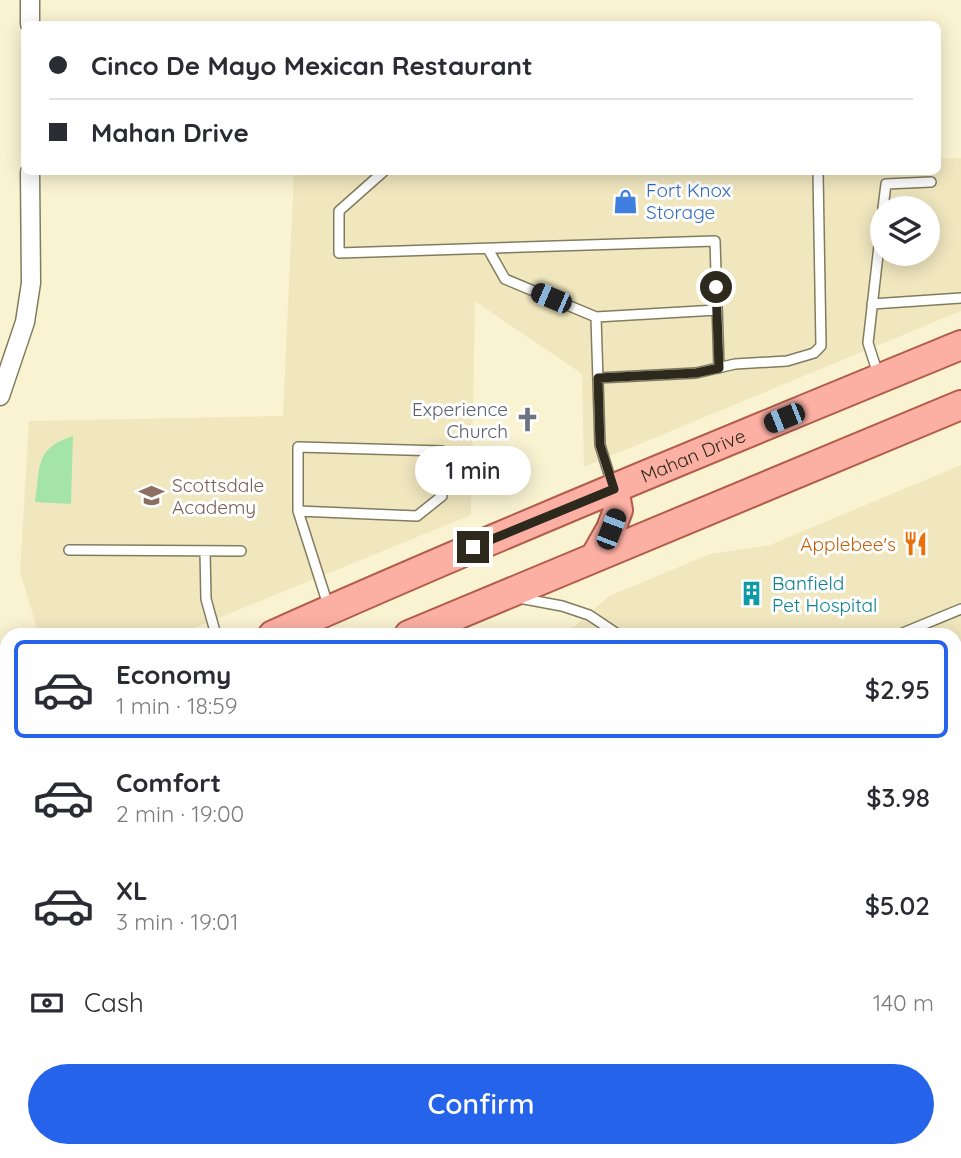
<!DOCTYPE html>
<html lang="en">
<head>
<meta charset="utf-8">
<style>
  body { margin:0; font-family:Quicksand,sans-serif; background:#f2f2f3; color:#2b2b33; height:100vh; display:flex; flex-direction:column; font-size:26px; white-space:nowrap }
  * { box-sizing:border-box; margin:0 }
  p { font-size:23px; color:#7c7c81 }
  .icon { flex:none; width:38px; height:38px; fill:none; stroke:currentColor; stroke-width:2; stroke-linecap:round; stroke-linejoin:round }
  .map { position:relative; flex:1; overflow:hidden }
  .details { position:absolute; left:0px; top:628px; width:962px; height:530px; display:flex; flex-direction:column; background:#fff; border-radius:21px 21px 0 0; box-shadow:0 4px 18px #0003 }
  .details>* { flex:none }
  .banner { position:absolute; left:21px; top:21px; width:920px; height:154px; border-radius:10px; box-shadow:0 4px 18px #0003; display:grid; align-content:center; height:154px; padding:0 28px; background:#fff }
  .tools { position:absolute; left:870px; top:196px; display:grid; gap:14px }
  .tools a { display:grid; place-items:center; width:70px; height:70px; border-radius:50%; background:#fff; box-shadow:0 4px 18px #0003; font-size:35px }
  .end { position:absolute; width:32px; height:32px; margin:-16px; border:9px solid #2d2a1d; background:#fff; box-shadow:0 0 0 4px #fff }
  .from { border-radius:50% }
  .bubble { position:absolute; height:49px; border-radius:24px; background:#fff; box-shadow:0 4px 18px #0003; font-size:23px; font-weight:600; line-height:49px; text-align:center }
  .car { position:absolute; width:21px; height:42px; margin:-21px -10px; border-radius:9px; box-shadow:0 0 5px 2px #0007; background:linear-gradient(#222 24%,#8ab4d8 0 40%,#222 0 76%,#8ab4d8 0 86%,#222 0) }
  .banner b { display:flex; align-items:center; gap:24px; height:66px; font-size:26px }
  .banner b+b { border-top:2px solid #e1e1e2 }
  .banner i { width:18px; height:18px; background:#2b2b33 }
  ul { padding:12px 0 0; list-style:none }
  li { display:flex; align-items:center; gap:21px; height:98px; margin:0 14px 10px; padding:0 14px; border:4px solid transparent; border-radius:10px }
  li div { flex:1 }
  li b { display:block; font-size:26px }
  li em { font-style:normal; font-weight:600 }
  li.active { border-color:#2563eb }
  li>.icon { width:63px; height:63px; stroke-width:1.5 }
  .pay { display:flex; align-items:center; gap:18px; height:77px; padding:0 28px; font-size:26px }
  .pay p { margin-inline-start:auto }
  .cta { display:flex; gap:14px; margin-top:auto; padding:14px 28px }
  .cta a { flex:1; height:80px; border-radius:42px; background:#2563eb; color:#fff; font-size:28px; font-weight:600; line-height:80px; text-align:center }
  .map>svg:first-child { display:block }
</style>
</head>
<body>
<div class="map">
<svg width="961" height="1158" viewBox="0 0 961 1158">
  <rect width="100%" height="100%" fill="#faf3d2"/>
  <path fill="#f0e7bf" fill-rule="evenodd" d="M961,158V311L584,467L582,374L475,301L471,515L177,635H39L20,572L29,421L283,416L294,172H938V159ZM882,208H928V254H882Z
    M961,465V1158H102V1152H956V635H544L575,626L609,596L710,554L770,545Z"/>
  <path fill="#a5e4a8" d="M73,436L71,504L35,502C41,466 34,449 73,436Z"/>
  <path fill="#76c17b" d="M7,866V1152H108V1158H0V870Z"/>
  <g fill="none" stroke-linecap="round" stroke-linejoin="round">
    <defs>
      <path id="service" d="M383,172L339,211V253L715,241L719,368
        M883,208L886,184L931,182
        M488,249L505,279L596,317L717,310
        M872,304L961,298
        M596,317L600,445L612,484
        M878,374L868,343L882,219
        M598,378L696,373L735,364L787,361L814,353L821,346L818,172
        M298,511L417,516L442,496V451L298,447V511L328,605
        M69,550L241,551
        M205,551L206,599L216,635
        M519,598L562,606L589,615L619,635
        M898,635L961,609
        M956,674L961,672
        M922,1152V1158
        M471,1158V1152"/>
      <path id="minor" d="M30,0V24
        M0,396L25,322L31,283L30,172
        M956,916L961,915
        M956,946L961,945"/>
      <g id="primary">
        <path d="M595,557L611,529L618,510L614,489"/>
        <path id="s1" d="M273,635C500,534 730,440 961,345"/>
        <path d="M409,635L961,405"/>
        <path d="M0,748L7,745"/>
        <path d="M0,807L7,804"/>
      </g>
    </defs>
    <use href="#service" stroke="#827c5e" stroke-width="12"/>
    <use href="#minor" stroke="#827c5e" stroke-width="21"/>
    <use href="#primary" stroke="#b25d4c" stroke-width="32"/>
    <use href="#service" stroke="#fff" stroke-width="9"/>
    <use href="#minor" stroke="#fff" stroke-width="18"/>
    <use href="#primary" stroke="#fcafa3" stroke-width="28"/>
  </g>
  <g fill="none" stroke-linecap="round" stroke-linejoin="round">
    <path stroke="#2d2a1d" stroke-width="9" d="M473,547L614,489L600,445L598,378L696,373L719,368L716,287"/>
  </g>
  <defs>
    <symbol id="shop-bare" viewBox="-9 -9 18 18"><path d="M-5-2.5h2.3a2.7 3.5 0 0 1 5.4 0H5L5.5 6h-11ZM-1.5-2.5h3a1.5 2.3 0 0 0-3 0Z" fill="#3f7fe0" stroke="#fff" stroke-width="2.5" paint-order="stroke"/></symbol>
    <symbol id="church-bare" viewBox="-9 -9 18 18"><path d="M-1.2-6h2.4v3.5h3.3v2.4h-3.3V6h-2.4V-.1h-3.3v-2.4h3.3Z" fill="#6b7280" stroke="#fff" stroke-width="2.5" paint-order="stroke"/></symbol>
    <symbol id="school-bare" viewBox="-9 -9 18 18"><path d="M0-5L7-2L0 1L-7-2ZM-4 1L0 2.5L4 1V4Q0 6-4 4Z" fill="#8d6e63" stroke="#fff" stroke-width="2.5" paint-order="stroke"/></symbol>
    <symbol id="restaurant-bare" viewBox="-9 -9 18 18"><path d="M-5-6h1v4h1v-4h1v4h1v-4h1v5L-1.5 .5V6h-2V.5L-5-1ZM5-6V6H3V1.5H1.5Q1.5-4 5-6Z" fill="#e8710a" stroke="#fff" stroke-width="2.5" paint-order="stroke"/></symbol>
    <symbol id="building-bare" viewBox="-9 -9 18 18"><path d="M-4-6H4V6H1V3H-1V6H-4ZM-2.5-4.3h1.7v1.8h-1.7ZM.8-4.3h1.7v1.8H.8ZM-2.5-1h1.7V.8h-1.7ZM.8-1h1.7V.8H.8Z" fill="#0f9aa8" stroke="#fff" stroke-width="2.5" paint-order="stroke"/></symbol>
  </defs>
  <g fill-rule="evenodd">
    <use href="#shop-bare" x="608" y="184" width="35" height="35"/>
    <use href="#church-bare" x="510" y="402" width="35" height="35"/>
    <use href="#school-bare" x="134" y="478" width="35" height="35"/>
    <use href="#restaurant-bare" x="898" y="526" width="35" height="35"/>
    <use href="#building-bare" x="734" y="576" width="35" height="35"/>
  </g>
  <g text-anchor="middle" stroke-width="6" stroke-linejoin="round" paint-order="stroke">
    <g font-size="19" fill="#366cbe" stroke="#fff" text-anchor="start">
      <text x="646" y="197">Fort Knox<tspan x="646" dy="22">Storage</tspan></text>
    </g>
    <g font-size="19" fill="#5b616d" stroke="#fff" text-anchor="end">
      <text x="508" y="416">Experience<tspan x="508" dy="22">Church</tspan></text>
    </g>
    <g font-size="19" fill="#2d2a1d" stroke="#fff">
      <text dy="7" stroke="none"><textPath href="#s1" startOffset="457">Mahan Drive</textPath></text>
    </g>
    <g font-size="19" fill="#785e54" stroke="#fff" text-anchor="start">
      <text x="172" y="492">Scottsdale<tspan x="172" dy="22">Academy</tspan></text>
    </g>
    <g font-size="19" fill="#c56008" stroke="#fff" text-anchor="end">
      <text x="896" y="551">Applebee's</text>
    </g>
    <g font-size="19" fill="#0d838f" stroke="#fff" text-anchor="start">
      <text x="772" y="590">Banfield<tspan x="772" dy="22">Pet Hospital</tspan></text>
    </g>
  </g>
</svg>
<div class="tools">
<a><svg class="icon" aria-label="layers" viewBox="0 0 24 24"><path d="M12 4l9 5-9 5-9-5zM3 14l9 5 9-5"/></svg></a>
</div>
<i class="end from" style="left:716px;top:287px"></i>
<i class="end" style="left:473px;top:547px"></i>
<div class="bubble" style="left:415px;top:446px;width:116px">1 min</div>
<i class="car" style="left:551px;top:298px;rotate:293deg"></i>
<i class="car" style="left:784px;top:418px;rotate:248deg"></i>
<i class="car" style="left:611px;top:529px;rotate:21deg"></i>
<div class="banner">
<b><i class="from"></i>Cinco De Mayo Mexican Restaurant</b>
<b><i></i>Mahan Drive</b>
</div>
<section class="details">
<ul>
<li class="active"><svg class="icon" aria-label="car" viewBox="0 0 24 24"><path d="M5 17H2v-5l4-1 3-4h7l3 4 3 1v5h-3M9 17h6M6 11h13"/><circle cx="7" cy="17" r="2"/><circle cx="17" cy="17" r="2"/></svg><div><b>Economy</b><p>1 min · 18:59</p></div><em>$2.95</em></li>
<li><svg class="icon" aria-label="car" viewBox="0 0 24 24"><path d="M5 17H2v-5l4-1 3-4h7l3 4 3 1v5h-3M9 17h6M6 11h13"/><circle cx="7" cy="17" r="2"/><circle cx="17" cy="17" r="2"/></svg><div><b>Comfort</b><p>2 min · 19:00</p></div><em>$3.98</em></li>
<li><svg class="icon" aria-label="car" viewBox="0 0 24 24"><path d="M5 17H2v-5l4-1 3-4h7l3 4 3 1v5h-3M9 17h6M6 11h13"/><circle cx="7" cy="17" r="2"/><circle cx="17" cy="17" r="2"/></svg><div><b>XL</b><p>3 min · 19:01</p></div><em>$5.02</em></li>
</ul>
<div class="pay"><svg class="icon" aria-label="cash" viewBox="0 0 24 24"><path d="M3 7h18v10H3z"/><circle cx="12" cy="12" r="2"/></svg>Cash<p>140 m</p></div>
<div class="cta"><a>Confirm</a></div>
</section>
</div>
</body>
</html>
